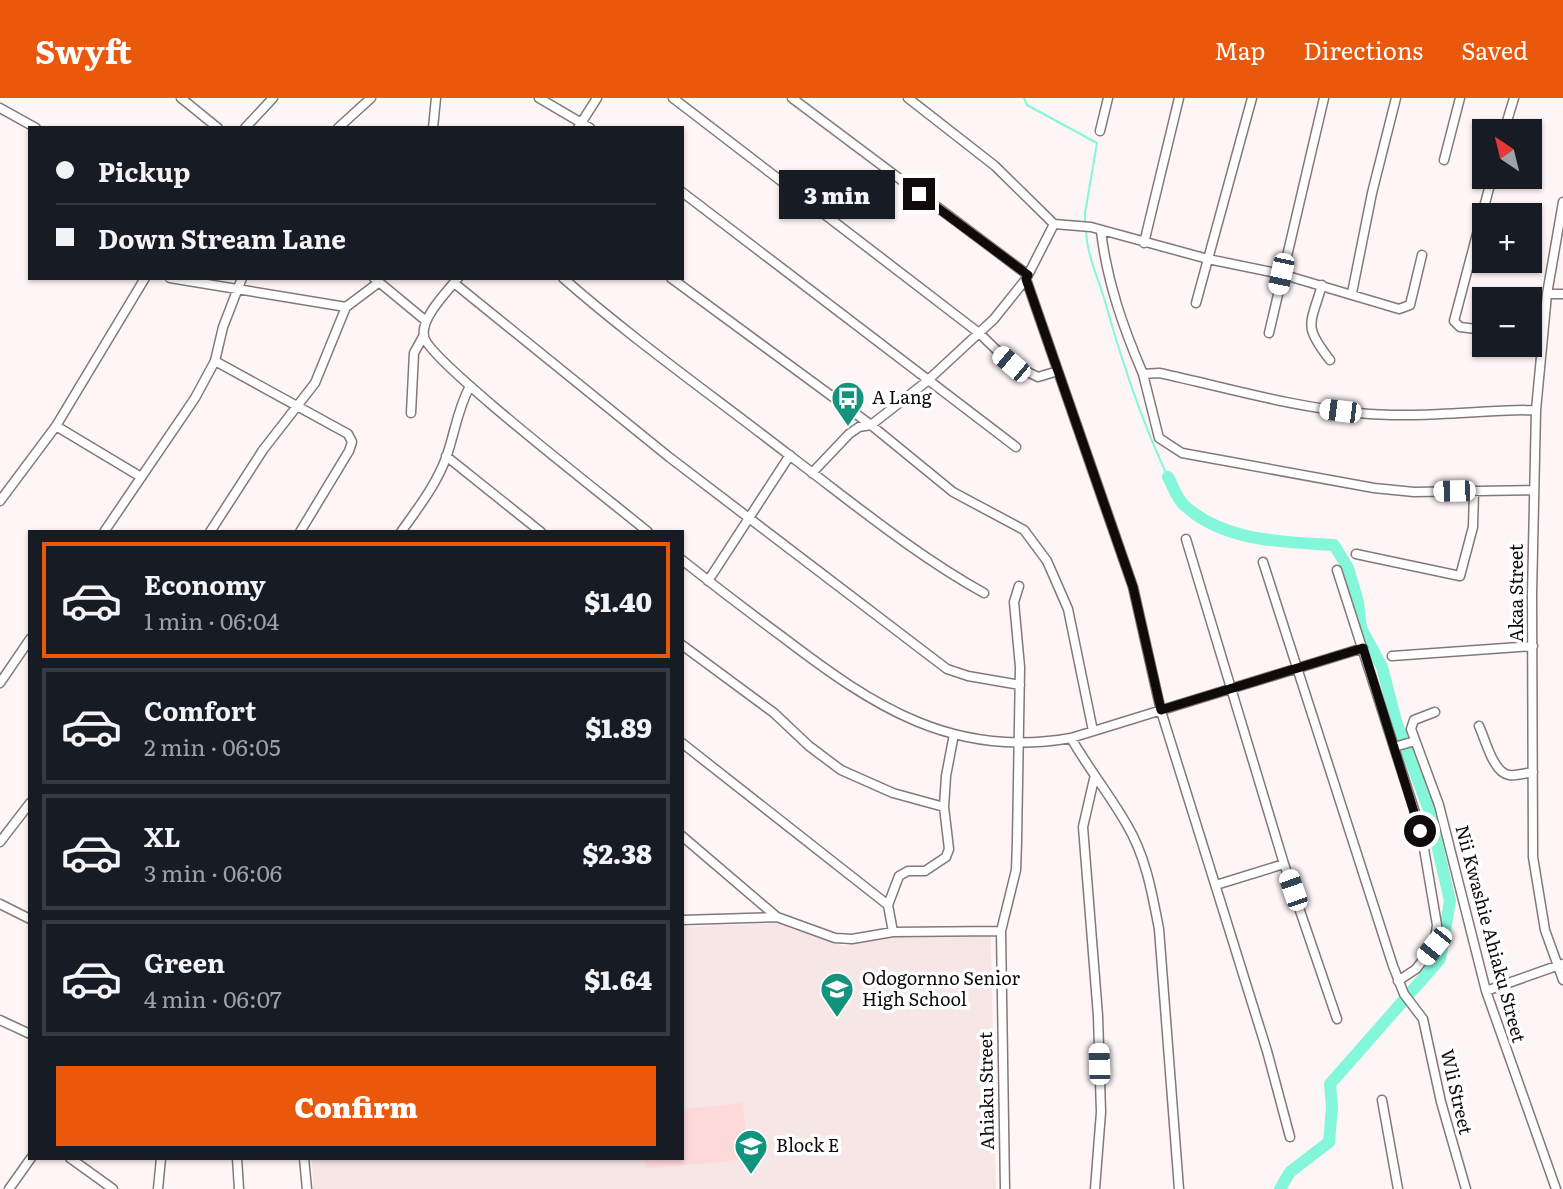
<!DOCTYPE html>
<html lang="en">
<head>
<meta charset="utf-8">
<style>
  body { margin:0; font-family:Literata,serif; background:#242831; color:#f1f3f6; height:100vh; display:flex; flex-direction:column; font-size:26px; white-space:nowrap }
  * { box-sizing:border-box; margin:0 }
  p { font-size:23px; color:#9ea1a6 }
  .icon { flex:none; width:38px; height:38px; fill:none; stroke:currentColor; stroke-width:2; stroke-linecap:round; stroke-linejoin:round }
  .map { position:relative; flex:1; overflow:hidden }
  .details { position:absolute; left:28px; top:432px; width:656px; height:630px; display:flex; flex-direction:column; background:#171b24; border-radius:0px; box-shadow:0 2px 5px #0004 }
  .details>* { flex:none }
  .top-card { position:absolute; left:28px; top:28px; width:656px; height:154px; border-radius:0px; box-shadow:0 2px 5px #0004; display:grid; align-content:center; height:154px; padding:0 28px; background:#171b24 }
  .needle { width:46px; rotate:325deg }
  .fabs { position:absolute; left:1472px; top:21px; display:grid; gap:14px }
  .fabs a { display:grid; place-items:center; width:70px; height:70px; border-radius:0px; background:#171b24; box-shadow:0 2px 5px #0004; font-size:35px }
  .end { position:absolute; width:32px; height:32px; margin:-16px; border:9px solid #0f0b0b; background:#fff; box-shadow:0 0 0 4px #fff }
  .from { border-radius:50% }
  .bubble { position:absolute; height:49px; border-radius:0px; background:#171b24; box-shadow:0 2px 5px #0004; font-size:23px; font-weight:800; line-height:49px; text-align:center }
  .car { position:absolute; width:21px; height:42px; margin:-21px -10px; border-radius:9px; box-shadow:0 0 5px 2px #0007; background:linear-gradient(#fff 24%,#345 0 40%,#fff 0 76%,#345 0 86%,#fff 0) }
  .top-card b { display:flex; align-items:center; gap:24px; height:66px; font-size:26px }
  .top-card b+b { border-top:2px solid #363941 }
  .top-card i { width:18px; height:18px; background:#f1f3f6 }
  ul { padding:12px 0 0; list-style:none }
  li { display:flex; align-items:center; gap:21px; height:116px; margin:0 14px 10px; padding:0 14px; border:4px solid #363941; border-radius:0px }
  li div { flex:1 }
  li b { display:block; font-size:26px }
  li em { font-style:normal; font-weight:800 }
  li.current { border-color:#ea580c }
  li>.icon { width:63px; height:63px; stroke-width:1.5 }
  .primary-button { display:flex; gap:14px; margin-top:auto; padding:14px 28px }
  .primary-button a { flex:1; height:80px; border-radius:0px; background:#ea580c; color:#fff; font-size:28px; font-weight:800; line-height:80px; text-align:center }
  header { display:flex; align-items:center; gap:42px; box-sizing:border-box; height:98px; padding:0 35px; background:#ea580c; color:#fff }
  header strong { font-size:33px }
  nav { display:flex; gap:38px; margin-inline-start:auto; font-size:24px }
  .map>svg:first-child { display:block }
</style>
</head>
<body>
<header>
<strong>Swyft</strong>
<nav><a>Map</a><a>Directions</a><a>Saved</a></nav>
</header>
<div class="map">
<svg width="1563" height="1091" viewBox="0 0 1563 1091">
  <rect width="100%" height="100%" fill="#fef5f6"/>
  <path fill="#f7e6e6" d="M775,825L843,848L898,837L991,839L996,1091H313L312,1061L682,1060L683,829Z"/>
  <path fill="#fed9da" d="M743,1005L748,1061L645,1071L644,1061L682,1060L683,1011Z"/>
  <g fill="none" stroke-linecap="round" stroke-linejoin="round">
    <path stroke="#84f7db" stroke-width="2" d="M1024,0L1027,7L1097,45L1085,115V126
      M1086,132C1087,157 1097,177 1104,200C1121,261 1141,322 1168,379"/>
    <path stroke="#84f7db" stroke-width="12" d="M1168,379C1173,388 1177,401 1184,407C1223,444 1284,444 1334,447L1348,470L1358,504L1361,530L1382,569L1396,623L1429,712L1450,803L1440,861L1330,986L1332,1009L1329,1044L1290,1074L1280,1091"/>
    <defs>
      <path id="minor" d="M181,0L218,30
        M539,0L590,30
        M673,0L979,235L1011,266L1038,279L1058,273
        M792,0L1028,177
        M908,0L995,68L1054,126L1091,129L1208,161L1281,176L1399,211L1410,207L1422,157
        M0,10L36,30
        M245,30L273,0
        M338,30L371,0
        M433,30L436,0
        M578,30L597,0
        M1100,33L1108,0
        M1504,33L1514,0
        M1444,62L1460,0
        M682,94L1016,349
        M1563,104L1547,196L1536,312L1532,497L1533,759L1545,832L1563,882
        M1101,133C1107,184 1123,229 1143,276
        M1144,145L1179,0
        M170,180L346,209
        M374,180L426,223
        M458,180C447,194 420,220 424,239C430,264 616,407 648,434
        M563,180C635,243 713,298 789,357C853,405 914,456 984,495
        M671,180L871,327L953,394L1024,432L1047,463L1068,511L1093,633
        M1026,181L1133,489L1161,613L1267,953L1290,1039
        M454,185L669,359L947,571L968,578L1020,587
        M1322,187C1310,228 1303,227 1330,262
        M1352,195L1372,95L1396,0
        M1547,196H1563
        M1196,205L1252,0
        M1484,232L1460,229L1454,223L1492,79
        M1269,235L1324,0
        M1530,237L1542,239
        M215,263L348,336L352,344L349,353L300,434
        M411,315L414,255L424,237
        M56,328L141,379
        M446,358L541,434
        M812,375L849,336L859,329L871,327L926,284L994,221L1026,181L1054,126
        M1534,392L1414,394L1374,390L1182,355L1159,340L1143,276L1159,275C1225,289 1291,309 1359,315C1418,321 1477,312 1536,312
        M0,403L56,328L145,180
        M104,434L195,300L215,263L223,229L242,180
        M210,434L263,352L315,285L346,209L378,185
        M401,434C418,410 436,387 446,360C455,335 457,312 470,288
        M1186,441L1284,766L1337,921
        M1356,456L1460,478L1473,429L1474,393
        M682,462C716,489 750,515 784,540C873,608 953,661 1071,640L1363,550
        M1263,464L1393,868L1404,896L1423,921L1441,1004L1466,1091
        M1337,472L1421,733L1437,827L1434,848L1416,871L1398,883
        M708,483L790,357
        M682,547L774,615L809,648L841,672L893,695L944,709
        M1392,558L1533,548
        M0,585L30,541
        M1435,614L1414,622L1411,631L1439,707L1486,893L1556,1091
        M1479,628C1485,640 1493,675 1509,677C1517,678 1526,675 1533,674
        M1071,640C1088,670 1110,697 1127,727C1146,759 1152,795 1159,831L1179,1091
        M682,645L888,807
        M1394,649L1415,643
        M1094,681L1083,729L1098,918L1101,1014L1095,1091
        M682,738L777,819
        M0,744L30,705
        M1216,787L1284,766
        M0,806L30,821
        M682,822L777,819L835,840L852,841L893,834L1001,833
        M893,834L888,807L899,778L908,773H925L946,759L949,751L944,709L946,678L954,636
        M1486,893L1562,866
        M0,922L30,936
        M1382,1002L1398,1091
        M70,1060L113,1091
        M237,1060L239,1091
        M304,1060L307,1091
        M9,1091L31,1060
        M158,1091L161,1060
        M1005,1091L1001,833L1016,772L1017,743L1020,569L1014,504L1019,488"/>
    </defs>
    <use href="#minor" stroke="#847878" stroke-width="11"/>
    <use href="#minor" stroke="#fff" stroke-width="8"/>
  </g>
  <g fill="none" stroke-linecap="round" stroke-linejoin="round">
    <path stroke="#0f0b0b" stroke-width="9" d="M919,96L1028,177L1026,181L1133,489L1161,612L1363,550L1420,733"/>
  </g>
  <defs>
    <symbol id="bus-pin" viewBox="-11 -11 22 30"><path d="M0 17L-7.5 6A9.5 9.5 0 1 1 7.5 6Z" fill="#11937c" stroke="#fff"/><path d="M-5-6H5V4H4V6H2V4H-2V6H-4V4H-5ZM-3.5-4V0h7V-4ZM-3.5 1.2v1.5H-2V1.2ZM2 1.2v1.5H3.5V1.2Z" fill="#fff"/></symbol>
    <symbol id="school-pin" viewBox="-11 -11 22 30"><path d="M0 17L-7.5 6A9.5 9.5 0 1 1 7.5 6Z" fill="#11937c" stroke="#fff"/><path d="M0-5L7-2L0 1L-7-2ZM-4 1L0 2.5L4 1V4Q0 6-4 4Z" fill="#fff"/></symbol>
  </defs>
  <g fill-rule="evenodd">
    <use href="#bus-pin" x="829" y="281" width="38" height="52"/>
    <use href="#school-pin" x="818" y="872" width="38" height="52"/>
    <use href="#school-pin" x="732" y="1029" width="38" height="52"/>
  </g>
  <g text-anchor="middle" stroke-width="7" stroke-linejoin="round" paint-order="stroke">
    <g font-size="18" fill="#0f0b0b" stroke="#fff" text-anchor="start">
      <text x="872" y="306">A Lang</text>
      <text x="862" y="887">Odogornno Senior<tspan x="862" dy="21">High School</tspan></text>
      <text x="776" y="1054">Block E</text>
    </g>
    <g font-size="18" fill="#0f0b0b" stroke="#fff">
      <text transform="translate(1517 495) rotate(-90)" y="6">Akaa Street</text>
      <text transform="translate(1490 836) rotate(75)" y="6">Nii Kwashie Ahiaku Street</text>
      <text transform="translate(987 993) rotate(-91)" y="6">Ahiaku Street</text>
      <text transform="translate(1456 994) rotate(77)" y="6">Wli Street</text>
    </g>
  </g>
</svg>
<div class="fabs">
<a><svg class="needle" viewBox="-14 -14 28 28"><path d="M0-13l5 13h-10z" fill="#e53935"/><path d="M0 13l5-13h-10z" fill="#9ea1a6"/></svg></a>
<a>+</a>
<a>−</a>
</div>
<i class="end from" style="left:1420px;top:733px"></i>
<i class="end" style="left:919px;top:96px"></i>
<div class="bubble" style="left:779px;top:72px;width:116px">3 min</div>
<i class="car" style="left:1281px;top:176px;rotate:192deg"></i>
<i class="car" style="left:1011px;top:266px;rotate:310deg"></i>
<i class="car" style="left:1340px;top:313px;rotate:277deg"></i>
<i class="car" style="left:1454px;top:393px;rotate:269deg"></i>
<i class="car" style="left:1293px;top:792px;rotate:341deg"></i>
<i class="car" style="left:1434px;top:848px;rotate:219deg"></i>
<i class="car" style="left:1099px;top:966px;rotate:358deg"></i>
<div class="top-card">
<b><i class="from"></i>Pickup</b>
<b><i></i>Down Stream Lane</b>
</div>
<section class="details">
<ul>
<li class="current"><svg class="icon" aria-label="car" viewBox="0 0 24 24"><path d="M5 17H2v-5l4-1 3-4h7l3 4 3 1v5h-3M9 17h6M6 11h13"/><circle cx="7" cy="17" r="2"/><circle cx="17" cy="17" r="2"/></svg><div><b>Economy</b><p>1 min · 06:04</p></div><em>$1.40</em></li>
<li><svg class="icon" aria-label="car" viewBox="0 0 24 24"><path d="M5 17H2v-5l4-1 3-4h7l3 4 3 1v5h-3M9 17h6M6 11h13"/><circle cx="7" cy="17" r="2"/><circle cx="17" cy="17" r="2"/></svg><div><b>Comfort</b><p>2 min · 06:05</p></div><em>$1.89</em></li>
<li><svg class="icon" aria-label="car" viewBox="0 0 24 24"><path d="M5 17H2v-5l4-1 3-4h7l3 4 3 1v5h-3M9 17h6M6 11h13"/><circle cx="7" cy="17" r="2"/><circle cx="17" cy="17" r="2"/></svg><div><b>XL</b><p>3 min · 06:06</p></div><em>$2.38</em></li>
<li><svg class="icon" aria-label="car" viewBox="0 0 24 24"><path d="M5 17H2v-5l4-1 3-4h7l3 4 3 1v5h-3M9 17h6M6 11h13"/><circle cx="7" cy="17" r="2"/><circle cx="17" cy="17" r="2"/></svg><div><b>Green</b><p>4 min · 06:07</p></div><em>$1.64</em></li>
</ul>
<div class="primary-button"><a>Confirm</a></div>
</section>
</div>
</body>
</html>
